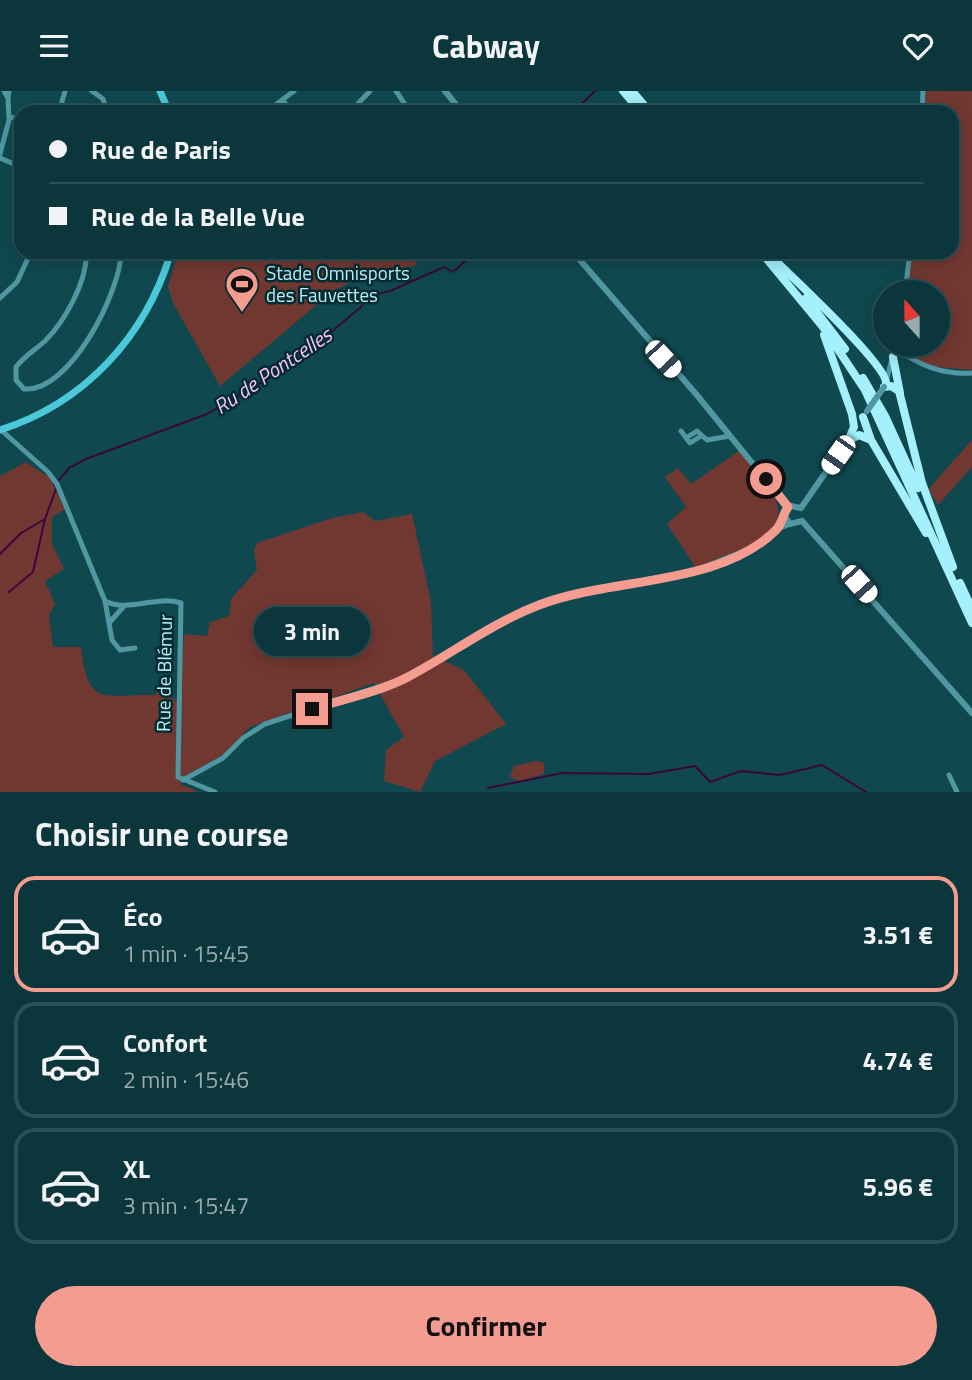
<!DOCTYPE html>
<html lang="fr">
<head>
<meta charset="utf-8">
<style>
  body { margin:0; font-family:"Titillium Web",sans-serif; background:#194146; color:#f1f3f6; height:100vh; display:flex; flex-direction:column; font-size:26px; white-space:nowrap }
  * { box-sizing:border-box; margin:0 }
  p { font-size:23px; color:#9aabaf }
  .icon { flex:none; width:38px; height:38px; fill:none; stroke:currentColor; stroke-width:2; stroke-linecap:round; stroke-linejoin:round }
  .map { position:relative; height:701px; overflow:hidden }
  .sheet { display:flex; flex-direction:column; background:#0b363b; flex:1 }
  .sheet>* { flex:none }
  .banner { position:absolute; left:14px; top:14px; width:945px; height:154px; border-radius:21px; box-shadow:0 4px 18px #0003,0 0 0 2px #2b5055; display:grid; align-content:center; height:154px; padding:0 35px; background:#0b363b }
  .needle { width:46px; rotate:339deg }
  .controls { position:absolute; left:873px; top:189px; display:grid; gap:14px }
  .controls a { display:grid; place-items:center; width:77px; height:77px; border-radius:50%; background:#0b363b; box-shadow:0 4px 18px #0003,0 0 0 2px #2b5055; font-size:35px }
  .end { position:absolute; width:32px; height:32px; margin:-16px; border:9px solid #f59c91; background:#111; box-shadow:0 0 0 4px #111 }
  .from { border-radius:50% }
  .bubble { position:absolute; height:49px; border-radius:24px; background:#0b363b; box-shadow:0 4px 18px #0003,0 0 0 2px #2b5055; font-size:23px; font-weight:700; line-height:49px; text-align:center }
  .car { position:absolute; width:21px; height:42px; margin:-21px -10px; border-radius:9px; box-shadow:0 0 5px 2px #0007; background:linear-gradient(#fff 24%,#345 0 40%,#fff 0 76%,#345 0 86%,#fff 0) }
  .banner b { display:flex; align-items:center; gap:24px; height:66px; font-size:26px }
  .banner b+b { border-top:2px solid #2b5055 }
  .banner i { width:18px; height:18px; background:#f1f3f6 }
  ul { padding:0; list-style:none }
  li { display:flex; align-items:center; gap:21px; height:116px; margin:0 14px 10px; padding:0 21px; border:4px solid #2b5055; border-radius:21px }
  li div { flex:1 }
  li b { display:block; font-size:26px }
  li em { font-style:normal; font-weight:700 }
  li.active { border-color:#f59c91 }
  li>.icon { width:63px; height:63px; stroke-width:1.5 }
  h2 { padding:0 35px; font-size:32px; line-height:84px }
  .action { display:flex; gap:14px; margin-top:auto; padding:14px 35px }
  .action a { flex:1; height:80px; border-radius:42px; background:#f59c91; color:#111; font-size:28px; font-weight:700; line-height:80px; text-align:center }
  header { display:flex; justify-content:space-between; align-items:center; height:91px; padding:0 35px; background:#0b363b; font-size:32px; font-weight:700 }
  .map>svg:first-child { display:block }
</style>
</head>
<body>
<header><svg class="icon" aria-label="menu" viewBox="0 0 24 24"><path d="M4 6h16M4 12h16M4 18h16"/></svg>Cabway<svg class="icon" aria-label="heart" viewBox="0 0 24 24"><path d="M12 20l-8-8c-3-5 5-10 8-4 3-6 11-1 8 4z"/></svg></header>
<div class="map">
<svg width="972" height="701" viewBox="0 0 972 701">
  <rect width="100%" height="100%" fill="#0f484f"/>
  <path fill="#713831" d="M926,0H972V279L937,276L915,269L926,260L898,257V254H938V201H908L911,161H952V21H924Z
    M178,161H411L417,174L361,186L333,200L220,295L174,214L168,196Z
    M972,349V376L938,414L929,399L932,394Z
    M739,360C756,381 785,404 777,433L753,454L696,477L667,433L686,416L665,386L678,377L691,393Z
    M26,371L50,387L65,418L52,426V453L64,478L45,490L55,513L49,524L53,556H81C88,617 102,603 154,604L158,601L180,611L184,543L207,545L210,531L229,525L231,508L257,479L254,459L257,452L332,427L363,421L375,430L412,423L431,511L433,565L464,579L506,633L435,670L420,701L384,690L386,659L404,646L374,592L250,636L224,663L183,686L180,693L199,701H0V385Z
    M536,670L544,672V683L518,690L510,686L514,675Z"/>
  <g fill="none" stroke-linecap="round" stroke-linejoin="round">
    <path stroke="#3b073b" stroke-width="2" d="M573,21L595,0
      M59,389L69,377L86,368L207,323L292,274L361,216L365,206L390,200L444,176L453,181L475,161
      M0,463L21,442L45,428L56,398
      M9,501L33,481L45,428
      M488,697L562,682L649,683L695,675L710,691L741,680L780,684L822,674L866,701"/>
    <path stroke="#5097a2" stroke-width="5" d="M4,0L8,7L9,0
      M92,0L103,8L107,20
      M396,0L410,21
      M283,9L291,21
      M70,15L85,21
      M59,21L65,0
      M107,21L112,18L116,21
      M266,21L294,0
      M350,21L370,0
      M922,21L923,0
      M9,26L21,28
      M0,63L9,29L8,7
      M0,67L21,76
      M86,161C88,189 65,230 45,250C35,259 23,266 16,276V289L24,298C70,302 121,200 121,161
      M905,201L910,161
      M0,207L17,191L31,161
      M895,257C919,274 942,284 972,282
      M886,292L895,254
      M0,338L48,381L57,393L105,510C128,522 156,504 181,512L178,686L215,701
      M681,340L690,352L701,345
      M686,347L697,340L707,349L730,345
      M105,510L112,549L120,559L135,557
      M110,531L124,515
      M949,684L957,701
      M183,689L223,667L243,647L265,633L406,587L497,533L538,514L573,502L694,480L756,455L778,438L790,433"/>
    <path stroke="#5097a2" stroke-width="6" d="M445,0L462,21
      M573,161L696,303L788,416
      M801,417L848,349
      M801,417L791,415L784,424L790,433L802,430
      M802,430L972,622"/>
    <path stroke="#4bc8d9" stroke-width="7" d="M160,0L169,21
      M0,339C85,312 146,245 171,161"/>
    <path stroke="#a4f0fc" stroke-width="8" d="M623,0L641,21
      M632,0L650,21
      M761,161L823,236L865,299L972,532
      M768,161L780,175
      M777,171C795,189 887,274 886,292
      M806,207L845,258
      M824,244L852,323L854,336L850,345
      M893,266L900,302
      M863,287L885,325L918,397
      M884,296L891,295L899,300L922,392L953,476
      M863,326L871,349
      M846,351L859,344L871,349L926,442
      M960,492L972,518"/>
    <path stroke="#5097a2" stroke-width="6" d="M867,320L884,296"/>
  </g>
  <g fill="none" stroke-linecap="round" stroke-linejoin="round">
    <path stroke="#f59c91" stroke-width="9" d="M312,618C344,608 379,601 408,586C453,562 492,532 539,514C611,486 719,496 776,439C782,433 783,423 788,416L766,388"/>
  </g>
  <defs>
    <symbol id="stadium-pin" viewBox="-11 -11 22 30"><path d="M0 17L-7.5 6A9.5 9.5 0 1 1 7.5 6Z" fill="#f59c91" stroke="#002c32"/><path d="M0-5a6.5 5 0 1 0 0 10a6.5 5 0 1 0 0-10ZM-3.5-1.8h7v3.6h-7Z" fill="#111"/></symbol>
  </defs>
  <g fill-rule="evenodd">
    <use href="#stadium-pin" x="223" y="174" width="38" height="52"/>
  </g>
  <g text-anchor="middle" stroke-width="5" stroke-linejoin="round" paint-order="stroke">
    <g font-size="19" fill="#c0edf4" stroke="#002c32" text-anchor="start">
      <text x="266" y="189">Stade Omnisports<tspan x="266" dy="22">des Fauvettes</tspan></text>
    </g>
    <g font-size="19" fill="#c0edf4" stroke="#002c32">
      <text transform="translate(164 582) rotate(-89)" y="7">Rue de Blémur</text>
    </g>
    <g font-size="21" font-style="italic" fill="#febffb" stroke="#002c32">
      <text transform="translate(273 280) rotate(-34)" y="7">Ru de Pontcelles</text>
    </g>
  </g>
</svg>
<div class="controls">
<a><svg class="needle" viewBox="-14 -14 28 28"><path d="M0-13l5 13h-10z" fill="#e53935"/><path d="M0 13l5-13h-10z" fill="#9aabaf"/></svg></a>
</div>
<i class="end from" style="left:766px;top:388px"></i>
<i class="end" style="left:312px;top:618px"></i>
<div class="bubble" style="left:254px;top:516px;width:116px">3 min</div>
<i class="car" style="left:663px;top:268px;rotate:137deg"></i>
<i class="car" style="left:838px;top:364px;rotate:215deg"></i>
<i class="car" style="left:859px;top:493px;rotate:138deg"></i>
<div class="banner">
<b><i class="from"></i>Rue de Paris</b>
<b><i></i>Rue de la Belle Vue</b>
</div>
</div>
<section class="sheet">
<h2>Choisir une course</h2>
<ul>
<li class="active"><svg class="icon" aria-label="car" viewBox="0 0 24 24"><path d="M5 17H2v-5l4-1 3-4h7l3 4 3 1v5h-3M9 17h6M6 11h13"/><circle cx="7" cy="17" r="2"/><circle cx="17" cy="17" r="2"/></svg><div><b>Éco</b><p>1 min · 15:45</p></div><em>3.51 €</em></li>
<li><svg class="icon" aria-label="car" viewBox="0 0 24 24"><path d="M5 17H2v-5l4-1 3-4h7l3 4 3 1v5h-3M9 17h6M6 11h13"/><circle cx="7" cy="17" r="2"/><circle cx="17" cy="17" r="2"/></svg><div><b>Confort</b><p>2 min · 15:46</p></div><em>4.74 €</em></li>
<li><svg class="icon" aria-label="car" viewBox="0 0 24 24"><path d="M5 17H2v-5l4-1 3-4h7l3 4 3 1v5h-3M9 17h6M6 11h13"/><circle cx="7" cy="17" r="2"/><circle cx="17" cy="17" r="2"/></svg><div><b>XL</b><p>3 min · 15:47</p></div><em>5.96 €</em></li>
</ul>
<div class="action"><a>Confirmer</a></div>
</section>
</body>
</html>
